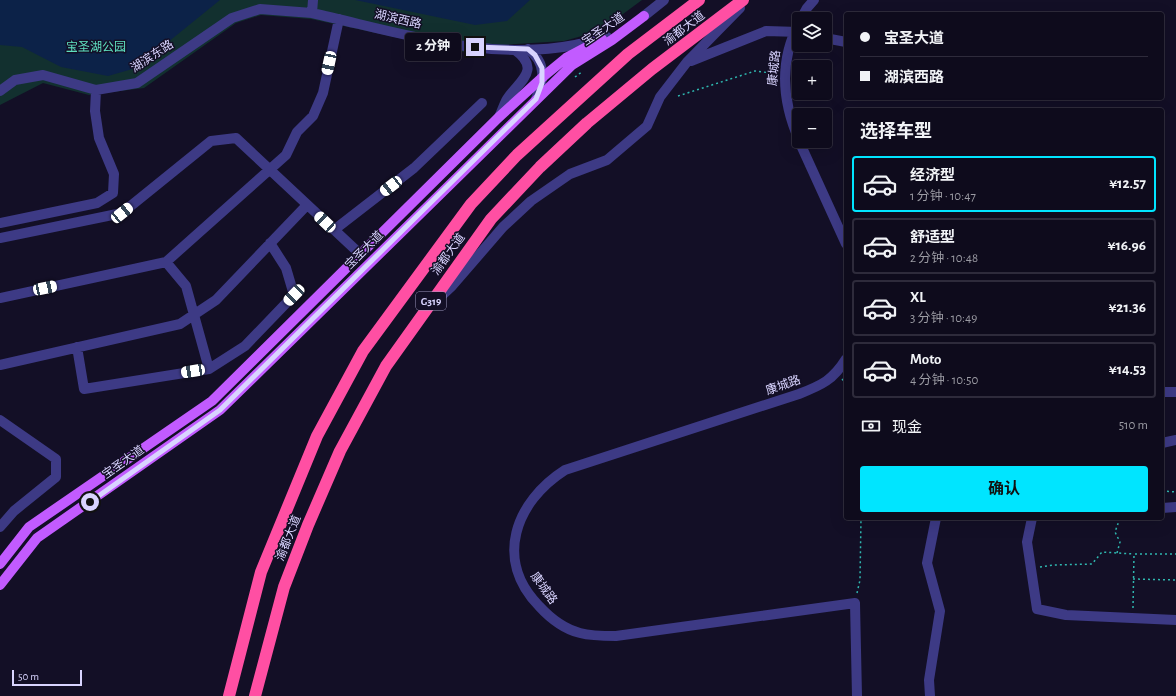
<!DOCTYPE html>
<html lang="zh">
<head>
<meta charset="utf-8">
<style>
  body { margin:0; font-family:"Alegreya Sans","Noto Sans SC",sans-serif; background:#1c1929; color:#f1f3f6; height:100vh; display:flex; flex-direction:column; font-size:15px; white-space:nowrap }
  * { box-sizing:border-box; margin:0 }
  p { font-size:13px; color:#9b9ba3 }
  .icon { flex:none; width:22px; height:22px; fill:none; stroke:currentColor; stroke-width:2; stroke-linecap:round; stroke-linejoin:round }
  .map { position:relative; flex:1; overflow:hidden }
  .drawer { position:absolute; left:844px; top:108px; width:320px; height:412px; display:flex; flex-direction:column; background:#0e0b1c; border-radius:4px; box-shadow:0 4px 16px #0002,0 0 0 1px #2e2b3b }
  .drawer>* { flex:none }
  .guide { position:absolute; left:844px; top:12px; width:320px; height:88px; border-radius:4px; box-shadow:0 4px 16px #0002,0 0 0 1px #2e2b3b; display:grid; align-content:center; height:88px; padding:0 16px; background:#0e0b1c }
  .tools { position:absolute; left:792px; top:12px; display:grid; gap:8px }
  .tools a { display:grid; place-items:center; width:40px; height:40px; border-radius:4px; background:#0e0b1c; box-shadow:0 4px 16px #0002,0 0 0 1px #2e2b3b; font-size:20px }
  .scale { position:absolute; left:12px; bottom:10px; width:70px; box-sizing:border-box; padding-left:4px; border:2px solid #d9d4ff; border-top:0; font-size:11px; line-height:14px; white-space:nowrap; color:#d9d4ff; -webkit-text-stroke:3px #130f26; paint-order:stroke }
  .end { position:absolute; width:18px; height:18px; margin:-9px; border:5px solid #d9d4ff; background:#111; box-shadow:0 0 0 2px #111 }
  .from { border-radius:50% }
  .bubble { position:absolute; height:28px; border-radius:4px; background:#0e0b1c; box-shadow:0 4px 16px #0002,0 0 0 1px #2e2b3b; font-size:13px; font-weight:700; line-height:28px; text-align:center }
  .car { position:absolute; width:12px; height:24px; margin:-12px -6px; border-radius:5px; box-shadow:0 0 3px 1px #0007; background:linear-gradient(#fff 24%,#345 0 40%,#fff 0 76%,#345 0 86%,#fff 0) }
  .guide b { display:flex; align-items:center; gap:14px; height:38px; font-size:15px }
  .guide b+b { border-top:1px solid #2e2b3b }
  .guide i { width:10px; height:10px; background:#f1f3f6 }
  ul { padding:0; list-style:none }
  li { display:flex; align-items:center; gap:12px; height:56px; margin:0 8px 6px; padding:0 8px; border:2px solid #2e2b3b; border-radius:4px }
  li div { flex:1 }
  li b { display:block; font-size:15px }
  li em { font-style:normal; font-weight:700 }
  li.current { border-color:#00e5ff }
  li>.icon { width:36px; height:36px; stroke-width:1.5 }
  h2 { padding:0 16px; font-size:18px; line-height:48px }
  .pay { display:flex; align-items:center; gap:10px; height:44px; padding:0 16px; font-size:15px }
  .pay p { margin-inline-start:auto }
  .cta { display:flex; gap:8px; margin-top:auto; padding:8px 16px }
  .cta a { flex:1; height:46px; border-radius:4px; background:#00e5ff; color:#111; font-size:16px; font-weight:700; line-height:46px; text-align:center }
  .map>svg:first-child { display:block }
</style>
</head>
<body>
<div class="map">
<svg width="1176" height="696" viewBox="0 0 1176 696">
  <rect width="100%" height="100%" fill="#130f26"/>
  <path fill="#12302f" d="M0,0H642L600,31L564,41L486,46L483,56L311,19L261,15L236,23L144,88L89,95L43,83L0,105Z"/>
  <path fill="#0c2248" d="M0,0H220L136,68L108,76L61,67L22,47L0,45Z
    M355,0H530L507,21L475,25Z"/>
  <g fill="none" stroke-linecap="round" stroke-linejoin="round">
    <path stroke="#2fb8b0" stroke-width="1.5" stroke-dasharray="2 3" stroke-linecap="butt" d="M575,77L583,71
      M678,96L755,71L771,73L775,80
      M842,379L846,383
      M1162,491L1176,492
      M1117,553L1120,542L1115,532L1120,518
      M1040,567L1054,565L1092,564L1102,552L1134,554
      M1133,579L1176,580
      M857,593L860,580L861,518
      M1133,608L1134,554H1176"/>
    <path stroke="#3d3a85" stroke-width="10" d="M313,0L312,13C398,32 487,62 575,45C586,43 597,39 607,37
      M644,16L664,0
      M801,19L807,8L814,0
      M799,23C779,61 782,101 799,140
      M825,38L846,42
      M528,49C547,63 544,80 536,99
      M691,61L766,31L799,32
      M0,91L15,80L43,75L96,90L137,83L232,18L260,9L312,13
      M499,117C502,111 504,104 507,99C519,81 542,70 515,50
      M799,141L846,244
      M0,223L97,203L113,193L114,174L99,138L95,111L96,90
      M334,230L414,168L482,103
      M0,238L122,213L211,141L236,138L360,254
      M166,262L186,286L209,369
      M0,298L166,262L286,155L297,132L313,116L323,93L339,19
      M438,299L452,286L503,227L531,201L570,174L607,160L647,126L660,97L687,62L740,8
      M77,347L84,389L209,369L245,346L294,295L286,268L270,243
      M846,359C833,380 822,385 799,394L565,470C515,502 494,560 539,606C550,618 564,629 580,633C591,636 604,636 616,636L855,603L857,696
      M0,365L180,324L216,300L307,205
      M1162,392H1176
      M0,420L56,459V477L14,511L0,527
      M1162,443L1176,440
      M1162,508L1176,507
      M1032,518L1027,542L1037,609L1066,615L1176,620
      M930,696L929,680L940,611L927,563L936,518"/>
    <path stroke="#c25bff" stroke-width="10" d="M0,564L29,527L212,401L499,117L544,76L566,58L602,39
      M0,585L37,538L220,410L572,65L612,40L644,16"/>
    <path stroke="#ff4fa3" stroke-width="12" d="M229,696L261,572L317,436L363,351L471,204L517,155L628,54L699,0
      M255,696L284,587L308,525L340,451L386,366L491,219L540,167L587,123L652,69L743,0"/>
  </g>
  <g fill="none" stroke-linecap="round" stroke-linejoin="round">
    <path stroke="#d9d4ff" stroke-width="5" d="M90,502L220,410L536,99L542,83V68L535,55L528,49L475,47"/>
  </g>
  <g text-anchor="middle" stroke-width="3" stroke-linejoin="round" paint-order="stroke">
    <rect fill="#130f26" stroke="#9e99be" stroke-width="1" x="416" y="292" width="30" height="18" rx="3"/>
    <g font-size="11" font-weight="bold" fill="#d9d4ff">
      <text x="431" y="305">G319</text>
    </g>
    <g font-size="12" fill="#d9d4ff" stroke="#130f26">
      <text transform="translate(398 19) rotate(13)" y="4">湖滨西路</text>
      <text transform="translate(684 28) rotate(-37)" y="4">渝都大道</text>
      <text transform="translate(603 29) rotate(-34)" y="4">宝圣大道</text>
      <text transform="translate(152 56) rotate(-33)" y="4">湖滨东路</text>
      <text transform="translate(774 68) rotate(-84)" y="4">康城路</text>
      <text transform="translate(364 250) rotate(-45)" y="4">宝圣大道</text>
      <text transform="translate(448 254) rotate(-54)" y="4">渝都大道</text>
      <text transform="translate(783 385) rotate(-19)" y="4">康城路</text>
      <text transform="translate(123 462) rotate(-35)" y="4">宝圣大道</text>
      <text transform="translate(288 538) rotate(-68)" y="4">渝都大道</text>
      <text transform="translate(544 588) rotate(54)" y="4">康城路</text>
    </g>
    <g font-size="12" fill="#5fe0c0" stroke="#130f26">
      <text x="96" y="51">宝圣湖公园</text>
    </g>
  </g>
</svg>
<div class="tools">
<a><svg class="icon" aria-label="layers" viewBox="0 0 24 24"><path d="M12 4l9 5-9 5-9-5zM3 14l9 5 9-5"/></svg></a>
<a>+</a>
<a>−</a>
</div>
<div class="scale">50 m</div>
<i class="end from" style="left:90px;top:502px"></i>
<i class="end" style="left:475px;top:47px"></i>
<div class="bubble" style="left:405px;top:33px;width:56px">2 分钟</div>
<i class="car" style="left:329px;top:63px;rotate:192deg"></i>
<i class="car" style="left:391px;top:186px;rotate:232deg"></i>
<i class="car" style="left:122px;top:213px;rotate:51deg"></i>
<i class="car" style="left:325px;top:222px;rotate:313deg"></i>
<i class="car" style="left:45px;top:288px;rotate:78deg"></i>
<i class="car" style="left:294px;top:295px;rotate:224deg"></i>
<i class="car" style="left:193px;top:371px;rotate:261deg"></i>
<div class="guide">
<b><i class="from"></i>宝圣大道</b>
<b><i></i>湖滨西路</b>
</div>
<section class="drawer">
<h2>选择车型</h2>
<ul>
<li class="current"><svg class="icon" aria-label="car" viewBox="0 0 24 24"><path d="M5 17H2v-5l4-1 3-4h7l3 4 3 1v5h-3M9 17h6M6 11h13"/><circle cx="7" cy="17" r="2"/><circle cx="17" cy="17" r="2"/></svg><div><b>经济型</b><p>1 分钟 · 10:47</p></div><em>¥12.57</em></li>
<li><svg class="icon" aria-label="car" viewBox="0 0 24 24"><path d="M5 17H2v-5l4-1 3-4h7l3 4 3 1v5h-3M9 17h6M6 11h13"/><circle cx="7" cy="17" r="2"/><circle cx="17" cy="17" r="2"/></svg><div><b>舒适型</b><p>2 分钟 · 10:48</p></div><em>¥16.96</em></li>
<li><svg class="icon" aria-label="car" viewBox="0 0 24 24"><path d="M5 17H2v-5l4-1 3-4h7l3 4 3 1v5h-3M9 17h6M6 11h13"/><circle cx="7" cy="17" r="2"/><circle cx="17" cy="17" r="2"/></svg><div><b>XL</b><p>3 分钟 · 10:49</p></div><em>¥21.36</em></li>
<li><svg class="icon" aria-label="car" viewBox="0 0 24 24"><path d="M5 17H2v-5l4-1 3-4h7l3 4 3 1v5h-3M9 17h6M6 11h13"/><circle cx="7" cy="17" r="2"/><circle cx="17" cy="17" r="2"/></svg><div><b>Moto</b><p>4 分钟 · 10:50</p></div><em>¥14.53</em></li>
</ul>
<div class="pay"><svg class="icon" aria-label="cash" viewBox="0 0 24 24"><path d="M3 7h18v10H3z"/><circle cx="12" cy="12" r="2"/></svg>现金<p>510 m</p></div>
<div class="cta"><a>确认</a></div>
</section>
</div>
</body>
</html>
